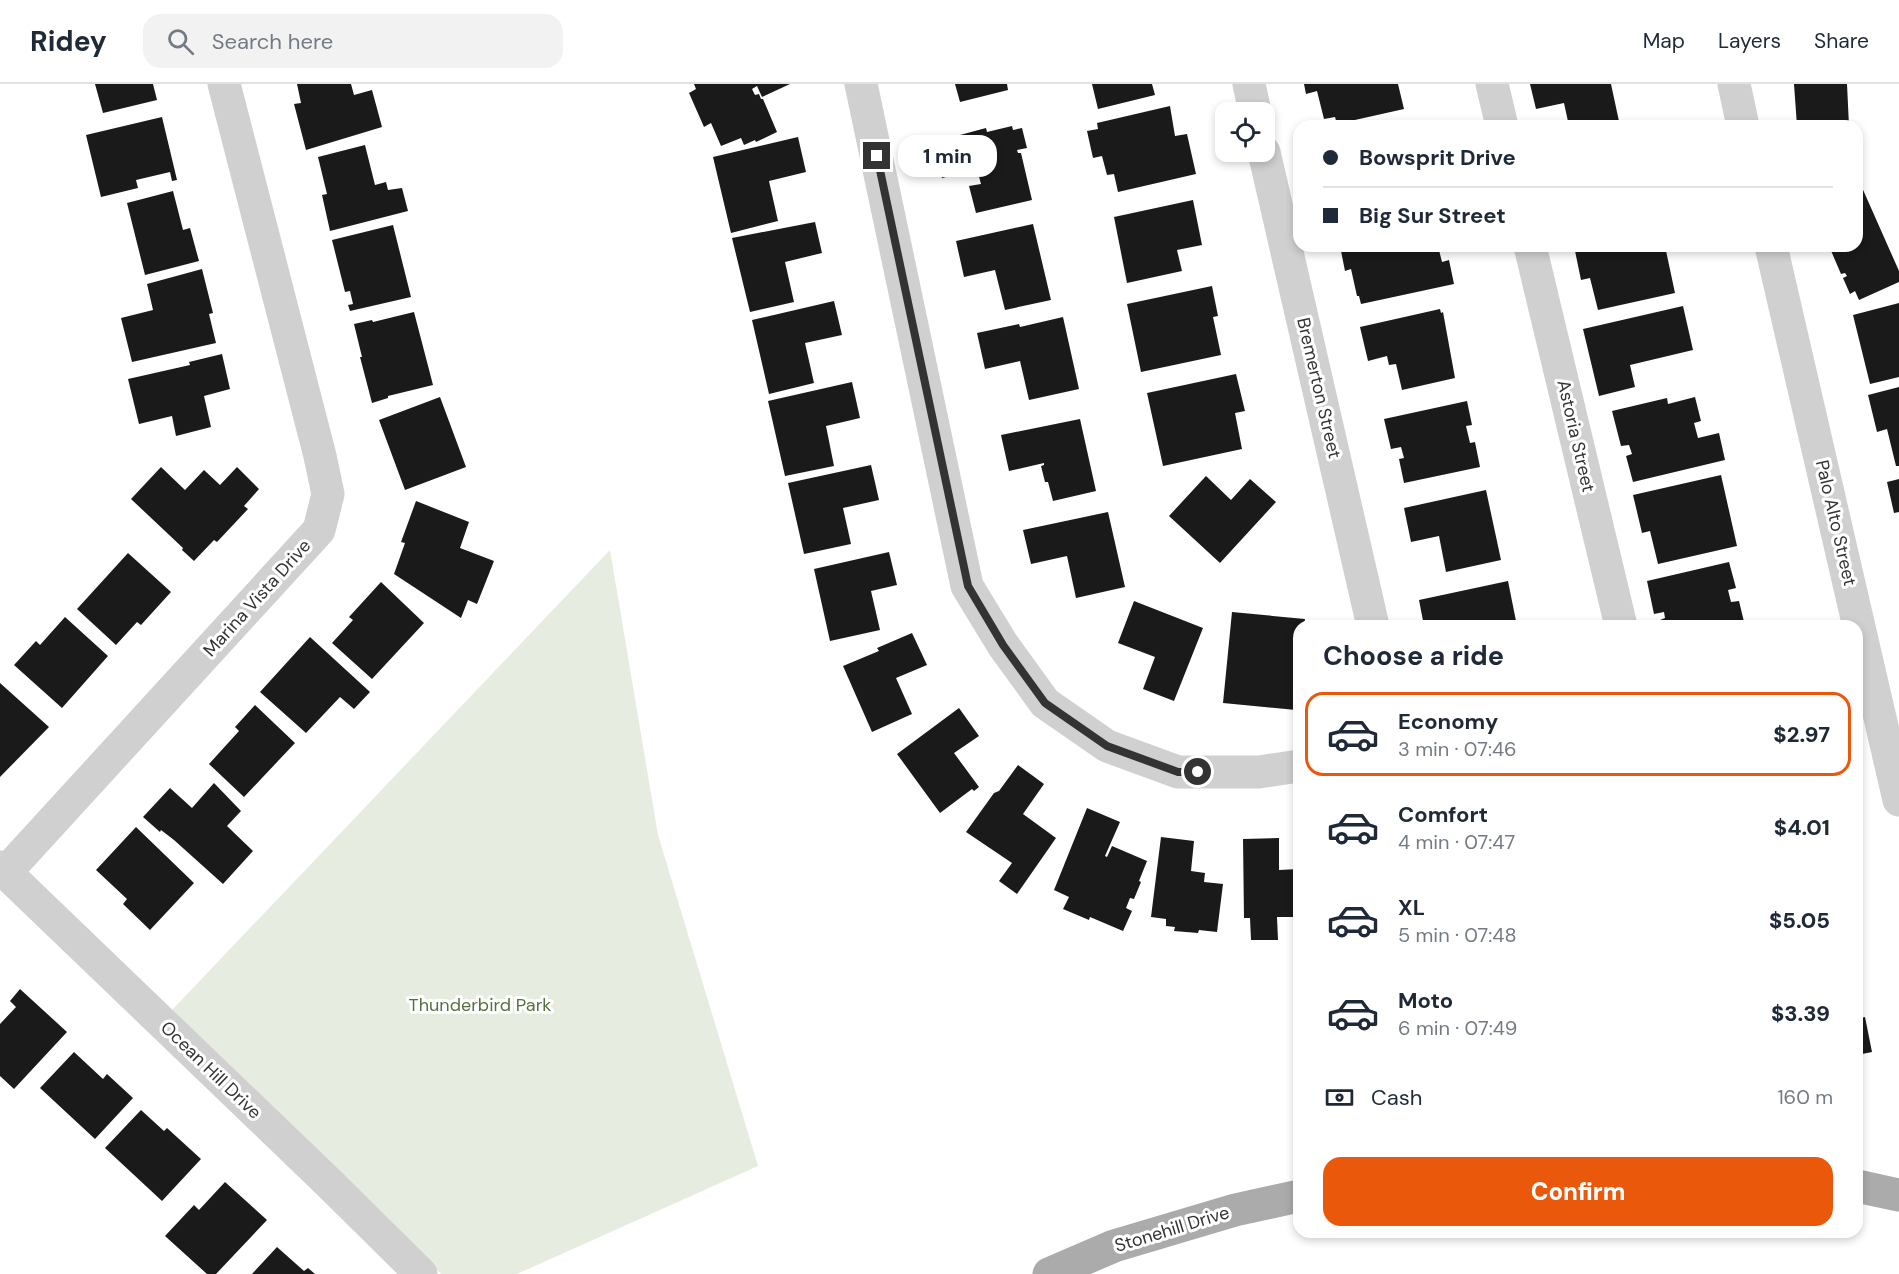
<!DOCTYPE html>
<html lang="en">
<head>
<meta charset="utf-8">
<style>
  body { margin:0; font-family:"DM Sans",sans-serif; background:#f2f2f3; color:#1f2937; height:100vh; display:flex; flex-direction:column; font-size:22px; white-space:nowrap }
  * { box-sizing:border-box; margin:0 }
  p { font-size:20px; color:#747a83 }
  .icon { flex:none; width:33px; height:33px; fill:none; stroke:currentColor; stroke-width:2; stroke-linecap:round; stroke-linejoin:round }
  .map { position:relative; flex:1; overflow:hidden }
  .side { position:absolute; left:1293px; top:536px; width:570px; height:618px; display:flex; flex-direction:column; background:#fff; border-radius:18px; box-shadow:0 3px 9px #0003 }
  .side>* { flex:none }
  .guide { position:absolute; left:1293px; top:36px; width:570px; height:132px; border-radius:18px; box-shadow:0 3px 9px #0003; display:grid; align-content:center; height:132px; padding:0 30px; background:#fff }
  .fabs { position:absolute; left:1215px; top:18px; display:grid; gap:12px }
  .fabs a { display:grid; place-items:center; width:60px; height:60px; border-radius:12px; background:#fff; box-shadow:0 3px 9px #0003; font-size:30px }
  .end { position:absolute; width:27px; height:27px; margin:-14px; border:8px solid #333; background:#fff; box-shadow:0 0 0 3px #fff }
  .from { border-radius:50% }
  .bubble { position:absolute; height:42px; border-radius:18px; background:#fff; box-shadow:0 3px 9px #0003; font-size:20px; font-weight:800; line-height:42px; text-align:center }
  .guide b { display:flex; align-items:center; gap:21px; height:57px; font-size:22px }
  .guide b+b { border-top:2px solid #e0e1e3 }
  .guide i { width:15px; height:15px; background:#1f2937 }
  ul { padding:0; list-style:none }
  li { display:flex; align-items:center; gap:18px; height:84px; margin:0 12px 9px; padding:0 18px; border:3px solid transparent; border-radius:18px }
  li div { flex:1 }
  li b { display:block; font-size:22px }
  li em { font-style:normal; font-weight:800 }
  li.current { border-color:#ea580c }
  li>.icon { width:54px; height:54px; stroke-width:1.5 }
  h2 { padding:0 30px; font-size:27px; line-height:72px }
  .pay { display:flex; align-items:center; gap:15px; height:66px; padding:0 30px; font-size:22px }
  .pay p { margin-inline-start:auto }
  .primary-button { display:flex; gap:12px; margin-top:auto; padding:12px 30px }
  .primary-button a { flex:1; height:69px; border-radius:18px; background:#ea580c; color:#fff; font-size:24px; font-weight:800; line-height:69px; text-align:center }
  header { display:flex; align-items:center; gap:36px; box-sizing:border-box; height:84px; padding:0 30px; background:#fff; border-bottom:2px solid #e0e1e3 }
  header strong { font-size:28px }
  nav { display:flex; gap:33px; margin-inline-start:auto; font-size:21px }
  .search { width:420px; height:54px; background:#f2f2f3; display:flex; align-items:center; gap:15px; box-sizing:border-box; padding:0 21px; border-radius:18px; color:#747a83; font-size:22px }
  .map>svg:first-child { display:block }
</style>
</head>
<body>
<header>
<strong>Ridey</strong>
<div class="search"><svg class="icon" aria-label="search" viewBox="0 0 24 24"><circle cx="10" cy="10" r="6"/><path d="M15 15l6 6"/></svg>Search here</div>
<nav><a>Map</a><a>Layers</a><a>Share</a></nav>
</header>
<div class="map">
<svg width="1899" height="1190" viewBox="0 0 1899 1190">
  <rect width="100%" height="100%" fill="#fff"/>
  <path fill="#e6ecdf" d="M610,466L658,751L758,1082L517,1190H441L172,926Z"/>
  <path fill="#1a1a1a" d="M95,0H153L157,16L103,29Z
    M297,0H351L354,11L372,6L382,43L306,66L294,20L301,19Z
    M694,0H790L762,13L757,2L752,5L755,11L759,10L761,15H763L777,48L756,58L755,56L744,61L741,54L721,62L711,39L704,43L689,9L696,5Z
    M955,0H1007L1008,6L960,18Z
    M1092,0H1152L1155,11L1098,25Z
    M1304,0H1398L1404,25L1337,40L1335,33L1324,35L1317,7L1306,10Z
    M1530,0H1611L1620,42H1569L1564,19L1536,25Z
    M1794,0H1847L1849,42H1797Z
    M1170,22L1175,52L1187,50L1196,90L1118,108L1114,90L1107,91L1102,72L1093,74L1087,47L1098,45L1097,39Z
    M162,33L177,96L172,97L170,88L136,96L138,104L101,113L86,51Z
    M1012,42L1013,46L1022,44L1027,64L1017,66L1018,69H1021L1032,116L976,129L969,102L981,100L977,85L942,94L934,58L986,44L987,48Z
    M798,53L806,88L769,97L778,137L731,149L713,73Z
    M365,61L375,101L386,98L388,106L402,104L408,127L330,147L322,111L327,110L318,73Z
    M1860,99L1899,187V198L1859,216L1855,207L1850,210L1843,194L1847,192L1845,189L1841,190L1829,162H1857V101Z
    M173,107L183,146L190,144L199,177L145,191L127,119Z
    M1193,116L1202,161L1177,166L1182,187L1127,199L1114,133Z
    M815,138L822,169L785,178L794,218L750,228L732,154Z
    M1033,140L1051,216L1005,226L995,186L964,193L956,157Z
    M393,141L411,213L350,227L348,221L353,220L350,207L345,208L332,156Z
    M1340,162H1438L1442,178L1449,176L1454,200L1361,220L1359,212H1357L1351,185L1345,187Z
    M1574,162H1665L1675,209L1598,226L1590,194L1581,196Z
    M202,185L213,229L209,230L216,259L132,278L121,234L153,226L147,200Z
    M1212,202L1218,232L1213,233L1221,271L1141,288L1127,220Z
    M834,217L842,251L805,259L814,299L769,310L752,236Z
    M1899,219V293L1870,300L1853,231Z
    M1683,222L1693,266L1630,281L1635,303L1599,312L1583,245Z
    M1440,225L1441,229L1443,228L1455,294L1402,306L1396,280L1389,281L1387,272L1368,277L1360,243Z
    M414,228L433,301L388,312V314L372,319L360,273H362L354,240L372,236L373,238Z
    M1063,233L1079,305L1029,316L1020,277L985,285L977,249L1019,240L1020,243Z
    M222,270L230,305L204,312L211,343L176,352L172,332L139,340L128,295L190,281L189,278Z
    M1236,290L1245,327L1235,329L1242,365L1163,382L1147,309Z
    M852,298L860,334L826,342L834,382L785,392L768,317Z
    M1899,303V382H1896L1887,345L1877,348L1868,311Z
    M440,313L466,383L405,406L379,336Z
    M1695,313L1701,337L1694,339L1698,354L1719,349L1725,376L1633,398L1626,372L1632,370L1629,361L1621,362L1612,327L1667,314L1668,320Z
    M1467,317L1472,341L1466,342L1470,359L1475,358L1480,383L1404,399L1399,375L1404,374L1401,363L1391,365L1384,335Z
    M1080,335L1096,407L1053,417L1048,398H1045L1041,382L1044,381V379L1009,387L1001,351Z
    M871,381L879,416L843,424L851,460L804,470L788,399Z
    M161,383L185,406L204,386L220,401L237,383L259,405L244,422L248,425L217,458L214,456L194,477L182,466L183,464L131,415Z
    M1721,391L1737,462L1658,480L1650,447L1642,449L1633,411Z
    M1206,392L1231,416L1250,395L1276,418L1220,479L1169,432Z
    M1899,395V428L1894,429L1887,398Z
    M1486,406L1501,476L1446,488L1439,452L1411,458L1404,424Z
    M416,417L469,438L460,464L494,477L477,520L468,516L461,534L394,490L405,459L401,458Z
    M1108,428L1125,503L1076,514L1067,472L1031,480L1023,446Z
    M889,468L897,501L871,507L880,546L830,557L814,485Z
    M128,469L171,508L141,541L137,538L116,561L77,525Z
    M1729,478L1736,504L1728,506L1731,518L1739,517L1745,542H1662L1660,536L1665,534L1664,528L1654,530L1647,497Z
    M1508,497L1517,542H1424L1419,516Z
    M381,498L424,539L372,595L332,559L353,536L349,533Z
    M1134,517L1203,544L1174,617L1143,605L1155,573L1118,559Z
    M1232,528L1305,535L1304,542H1299V593L1296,626L1223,619Z
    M65,533L108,572L62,624L14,581L36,557L40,561Z
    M912,549L927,581L896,594L912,630L872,648L843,582L879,567L877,564Z
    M310,553L370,608L354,625L340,613L306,649L260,608Z
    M0,599L49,643L0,693Z
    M255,621L295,659L244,713L209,680L239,647L235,643Z
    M959,624L979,652L954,669L979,703L974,707L972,705L940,729L897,670Z
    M1018,681L1044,700L1023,730L1056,754L1017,810L999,797L1012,779L966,748L994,709L999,707Z
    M214,699L241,727L227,742L253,767L223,800L174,756L161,746L160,748L143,733L170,704L192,724Z
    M1087,724L1120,738L1105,772L1107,773L1112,762L1147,777L1139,797L1141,798L1134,815L1130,814L1126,824L1132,827L1123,847L1090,833L1089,836L1063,825L1069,813L1054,806Z
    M136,743L194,799L150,846L123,820L127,815L96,786Z
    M1161,753L1194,757L1191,787L1205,789L1204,798L1223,800L1217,848L1199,846L1198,849L1174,847L1175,843L1166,842V835L1151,833Z
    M1279,754V786L1299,785V833H1277L1278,856H1251L1250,834H1244L1243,755Z
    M20,905L67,948L14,1005L0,992V940L16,923L10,917Z
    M1865,933L1872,968L1857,971V935Z
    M74,968L103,995L107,990L133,1014L95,1055L40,1004Z
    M141,1026L164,1047L167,1044L201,1075L162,1117L105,1064Z
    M225,1098L267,1136L216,1190H207L165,1152L194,1121L199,1126Z
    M277,1163L304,1187L308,1184L315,1190H252Z"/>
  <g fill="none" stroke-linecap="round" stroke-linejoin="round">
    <path stroke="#d0d0d0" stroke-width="33" d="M861,0L967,502L1003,561L1045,619L1107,662L1178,688H1259L1299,682
      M1249,0L1255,28
      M1492,0L1502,42
      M1734,0L1743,42
      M1264,68L1373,542
      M1530,162L1621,542
      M1771,162L1899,716
      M0,783L330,1100L421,1190
      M6,788L319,446L328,410L320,372L224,0"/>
    <path stroke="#ababab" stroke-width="33" d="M1857,1102L1899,1111
      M1049,1190L1114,1162L1235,1126L1299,1112"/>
  </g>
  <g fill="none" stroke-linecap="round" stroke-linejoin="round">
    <path stroke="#333" stroke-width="8" d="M877,72L968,502L1003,561L1045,619L1107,662L1178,688H1198"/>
  </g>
  <g text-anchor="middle" stroke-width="6" stroke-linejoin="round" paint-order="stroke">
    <g font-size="18" fill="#333" stroke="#fff">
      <text transform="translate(1319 304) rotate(77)" y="6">Bremerton Street</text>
      <text transform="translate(1576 352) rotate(77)" y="6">Astoria Street</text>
      <text transform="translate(1836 439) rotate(77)" y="6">Palo Alto Street</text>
      <text transform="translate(257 514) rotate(-48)" y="6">Marina Vista Drive</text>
      <text transform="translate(211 986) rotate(44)" y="6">Ocean Hill Drive</text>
      <text transform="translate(1172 1145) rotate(-17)" y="6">Stonehill Drive</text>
    </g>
    <g font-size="18" fill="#56703f" stroke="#fff">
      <text x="480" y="927">Thunderbird Park</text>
    </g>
  </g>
</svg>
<div class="fabs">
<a><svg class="icon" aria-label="locate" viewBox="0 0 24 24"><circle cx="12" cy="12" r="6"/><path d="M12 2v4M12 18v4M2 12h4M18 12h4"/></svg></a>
</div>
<i class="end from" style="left:1198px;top:688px"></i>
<i class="end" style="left:877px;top:72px"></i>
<div class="bubble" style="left:898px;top:51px;width:99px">1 min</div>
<div class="guide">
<b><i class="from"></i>Bowsprit Drive</b>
<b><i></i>Big Sur Street</b>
</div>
<section class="side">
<h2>Choose a ride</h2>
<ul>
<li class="current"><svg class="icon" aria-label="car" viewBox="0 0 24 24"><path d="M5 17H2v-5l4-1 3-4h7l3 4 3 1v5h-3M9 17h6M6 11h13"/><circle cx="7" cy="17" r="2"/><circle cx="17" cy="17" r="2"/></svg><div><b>Economy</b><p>3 min · 07:46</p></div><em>$2.97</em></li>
<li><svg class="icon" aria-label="car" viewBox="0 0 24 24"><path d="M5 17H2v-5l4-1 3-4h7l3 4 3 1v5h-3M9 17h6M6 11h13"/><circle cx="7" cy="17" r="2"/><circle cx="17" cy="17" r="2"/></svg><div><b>Comfort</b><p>4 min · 07:47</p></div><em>$4.01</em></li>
<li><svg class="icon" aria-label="car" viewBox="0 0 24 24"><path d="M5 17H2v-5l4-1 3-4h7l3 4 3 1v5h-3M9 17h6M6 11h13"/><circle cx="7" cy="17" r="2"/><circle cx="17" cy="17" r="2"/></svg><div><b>XL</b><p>5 min · 07:48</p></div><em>$5.05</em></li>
<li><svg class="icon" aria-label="car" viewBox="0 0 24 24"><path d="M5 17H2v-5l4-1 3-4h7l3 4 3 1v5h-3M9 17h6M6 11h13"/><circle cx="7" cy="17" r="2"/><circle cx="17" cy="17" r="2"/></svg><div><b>Moto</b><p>6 min · 07:49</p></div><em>$3.39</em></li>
</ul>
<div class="pay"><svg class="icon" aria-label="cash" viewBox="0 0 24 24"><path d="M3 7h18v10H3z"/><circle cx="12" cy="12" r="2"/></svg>Cash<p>160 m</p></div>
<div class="primary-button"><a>Confirm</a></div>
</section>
</div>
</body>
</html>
